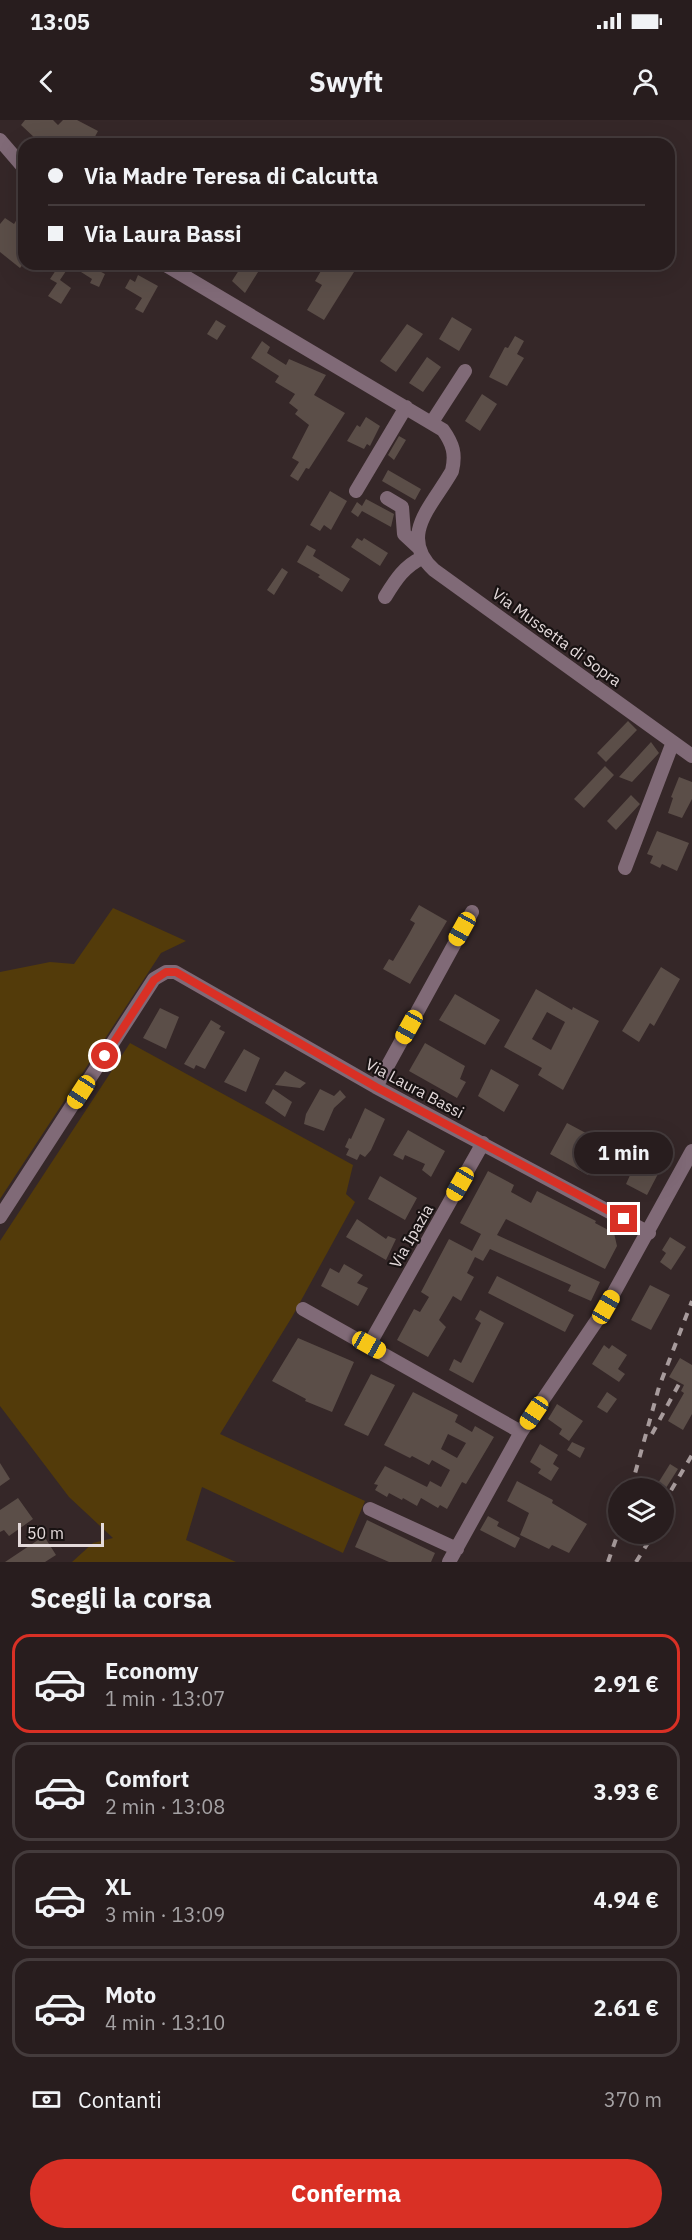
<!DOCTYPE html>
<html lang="it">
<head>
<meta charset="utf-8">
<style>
  body { margin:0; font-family:"IBM Plex Sans",sans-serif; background:#302627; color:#f1f3f6; height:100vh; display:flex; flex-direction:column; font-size:22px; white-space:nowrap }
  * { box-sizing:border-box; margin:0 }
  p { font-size:20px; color:#a5a2a4 }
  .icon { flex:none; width:33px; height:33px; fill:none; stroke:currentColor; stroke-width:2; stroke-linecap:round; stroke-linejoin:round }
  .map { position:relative; height:1442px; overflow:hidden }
  .details { display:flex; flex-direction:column; background:#281d1e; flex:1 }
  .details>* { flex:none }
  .hud { position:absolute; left:18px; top:18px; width:657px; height:132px; border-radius:18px; box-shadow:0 6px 24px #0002,0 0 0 2px #443b3c; display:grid; align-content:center; height:132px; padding:0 30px; background:#281d1e }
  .fabs { position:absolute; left:608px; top:1358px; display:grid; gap:12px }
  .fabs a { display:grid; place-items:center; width:66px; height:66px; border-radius:50%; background:#281d1e; box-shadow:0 6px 24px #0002,0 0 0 2px #443b3c; font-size:30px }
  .scale { position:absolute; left:18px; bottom:15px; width:86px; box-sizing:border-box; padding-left:6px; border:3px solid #e4dadb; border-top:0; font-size:16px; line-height:21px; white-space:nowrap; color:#e4dadb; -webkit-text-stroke:4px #181212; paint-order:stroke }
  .end { position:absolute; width:27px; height:27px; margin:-14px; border:8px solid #d93025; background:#fff; box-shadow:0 0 0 3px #fff }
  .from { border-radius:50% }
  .bubble { position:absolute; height:42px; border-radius:21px; background:#281d1e; box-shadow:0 6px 24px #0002,0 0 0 2px #443b3c; font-size:20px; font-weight:700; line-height:42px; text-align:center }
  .car { position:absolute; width:18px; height:36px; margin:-18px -9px; border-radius:8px; box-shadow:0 0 4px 2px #0007; background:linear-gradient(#f5c518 24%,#345 0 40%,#f5c518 0 76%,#345 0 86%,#f5c518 0) }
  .hud b { display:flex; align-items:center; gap:21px; height:57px; font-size:22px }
  .hud b+b { border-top:2px solid #443b3c }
  .hud i { width:15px; height:15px; background:#f1f3f6 }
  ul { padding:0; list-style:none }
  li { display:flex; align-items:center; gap:18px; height:99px; margin:0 12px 9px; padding:0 18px; border:3px solid #443b3c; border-radius:18px }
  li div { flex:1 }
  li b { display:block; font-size:22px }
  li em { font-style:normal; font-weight:700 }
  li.on { border-color:#d93025 }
  li>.icon { width:54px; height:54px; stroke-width:1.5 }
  h2 { padding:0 30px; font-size:27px; line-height:72px }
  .pay { display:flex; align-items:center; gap:15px; height:66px; padding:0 30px; font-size:22px }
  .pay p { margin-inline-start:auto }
  .button { display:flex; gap:12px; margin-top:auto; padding:12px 30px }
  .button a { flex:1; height:69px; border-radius:36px; background:#d93025; color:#fff; font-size:24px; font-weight:700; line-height:69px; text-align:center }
  .status { display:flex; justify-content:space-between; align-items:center; height:42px; padding:0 30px; background:#281d1e; direction:ltr }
  .status svg { height:16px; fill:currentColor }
  header { display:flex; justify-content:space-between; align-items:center; height:78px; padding:0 30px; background:#281d1e; font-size:27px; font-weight:700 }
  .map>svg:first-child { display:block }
</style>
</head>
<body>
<div class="status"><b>13:05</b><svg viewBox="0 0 49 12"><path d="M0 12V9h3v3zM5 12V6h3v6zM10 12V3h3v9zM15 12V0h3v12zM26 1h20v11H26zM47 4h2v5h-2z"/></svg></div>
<header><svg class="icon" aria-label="back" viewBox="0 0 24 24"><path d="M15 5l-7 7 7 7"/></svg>Swyft<svg class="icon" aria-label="person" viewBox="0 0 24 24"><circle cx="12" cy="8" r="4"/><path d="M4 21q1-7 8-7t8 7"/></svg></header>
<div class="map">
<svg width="692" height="1442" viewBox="0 0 692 1442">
  <rect width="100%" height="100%" fill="#352728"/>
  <path fill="#533b0a" d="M113,788L186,821L161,833L0,1079V852L50,842L74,844Z
    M130,923L353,1045L346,1074L355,1082L292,1197L220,1314L365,1381L343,1433L202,1367L186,1420L236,1442H72L93,1423L113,1418L69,1377L0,1286V1121Z"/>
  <path fill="#5b4e48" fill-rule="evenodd" d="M25,0H53L58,5L63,0H77L98,11L91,24H31L36,19L21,5Z
    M24,88V143L20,148L0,132V104L5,98L14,104Z
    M60,144H86L105,154L99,167L90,163L92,159L70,145L60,160L71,168L61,184L48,176L57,163L50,159Z
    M243,144H263L245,173L232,161Z
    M325,144H359L324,200L307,190L322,165L315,161Z
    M138,155L158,166L143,193L135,189L142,178L125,168L130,159L135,162Z
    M452,197L472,209L459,231L439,219Z
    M216,200L226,206L217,220L207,214Z
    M407,204L423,214L396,252L380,241Z
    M515,216L524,221L517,234L524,238L507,266L489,257L505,227L508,228Z
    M262,221L270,227L267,233L286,245L289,239L326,255L314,275L345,293L309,349L306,348L298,361L290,356L299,342L292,338L309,305L295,294L298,290L289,283L295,274L275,262L279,256L251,238Z
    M427,237L441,247L423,272L409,263Z
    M482,274L497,284L480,311L465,301Z
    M366,297L380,306L370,326L367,324L364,329L347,321L357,305L360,307Z
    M399,316L406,320L394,340L388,335Z
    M388,350L421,369L415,380L382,361Z
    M330,371L347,381L331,410L324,405L320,411L310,405Z
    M366,379L394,394L391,407L362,391L358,397L351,392L357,382L362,386Z
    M357,418L362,421L364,418L388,433L380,446L351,427Z
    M307,425L316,430L313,436L350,459L342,472L318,457L320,455L297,442Z
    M282,448L288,452L274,475L267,470Z
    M628,601L637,610L606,642L597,633Z
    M651,622L659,633L632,662L619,657Z
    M605,646L614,655L584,688L574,679Z
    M679,657L692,662V679L682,698L668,693L673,678L671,677Z
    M631,675L640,684L616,710L607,701Z
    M657,711L689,723L677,751L662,744L660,748L650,743L653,736L647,734Z
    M419,785L447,801L410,864L383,849L389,839L393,841L409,814L415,803L410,800Z
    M661,847L680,859L654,906L650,903L639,922L622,911Z
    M536,869L572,890L573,887L599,901L563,970L538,955L542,948L504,927ZM547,892L565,902L551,930L532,919Z
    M455,874L500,900L485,925L439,900Z
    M160,888L179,897L166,929L143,918Z
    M211,900L221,906L219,909L225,912L205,949L196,945L194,949L184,944Z
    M425,923L465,946L460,959L466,962L457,978L409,951Z
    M244,929L260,938L246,972L224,962Z
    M491,949L519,965L504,992L478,976Z
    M285,951L306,963L300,968L275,965Z
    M273,969L292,982L285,997L265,983Z
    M320,969L334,976L340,970L346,977L334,988L324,1011L304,1004L306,994Z
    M365,988L385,999L371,1030L365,1037L360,1034L357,1040L346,1035L349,1029L345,1027L349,1018L351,1019Z
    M567,1003L659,1052L647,1075L626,1064L631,1053L599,1037L588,1055L550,1034Z
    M408,1010L445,1031L431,1057L422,1050L425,1044L405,1035L403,1040L393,1035Z
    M488,1051L514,1065L511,1072L531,1083L537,1071L596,1101L595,1103L614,1113L617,1126L605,1149L506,1099L497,1115L600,1162L591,1181L568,1171L571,1165L490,1129L483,1141L475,1137L467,1153L474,1157L461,1181L453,1176L439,1200L446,1207L428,1237L397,1220L414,1189L420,1192L429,1177L421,1172L449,1119L472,1131L481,1114L460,1103Z
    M380,1056L417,1078L405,1100L368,1079Z
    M357,1099L386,1119L388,1116L396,1119L386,1140L346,1117Z
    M670,1117L686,1127L671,1150L660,1142L666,1133L662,1130Z
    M344,1144L363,1155L357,1163L368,1168L358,1186L321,1166L330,1148L339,1153Z
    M497,1156L574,1195L565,1212L488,1173Z
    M650,1165L670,1175L651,1210L631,1200Z
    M480,1190L504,1203L473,1263L449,1250L454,1239L461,1243L481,1203L475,1199Z
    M298,1218L354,1242L332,1292L305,1281L306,1279L272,1261Z
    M604,1225L609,1229L612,1225L627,1235L618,1249L625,1254L619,1262L592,1244Z
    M680,1238L692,1245V1294L683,1310L668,1301L684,1273L681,1271L684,1265L669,1257Z
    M371,1254L395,1265L368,1316L344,1305Z
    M413,1272L458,1295L455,1302L472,1312L475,1306L494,1317L466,1364L462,1362L447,1389L440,1385L438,1388L421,1378L417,1386L403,1378L402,1380L389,1373L387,1377L375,1370L378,1365L374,1364L385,1346L427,1367L430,1361L441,1367L450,1350L432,1340L429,1345L412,1336L410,1338L384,1325ZM448,1314L466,1323L457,1338L441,1329Z
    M607,1272L617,1279L607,1293L597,1287Z
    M557,1284L583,1301L569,1321L559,1314L562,1309L548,1299Z
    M572,1322L585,1328L580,1338L567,1330Z
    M540,1324L558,1335L553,1344L559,1348L551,1361L538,1353L541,1349L530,1342Z
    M0,1343L10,1359L0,1366Z
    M670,1344L678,1349L666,1368H655Z
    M517,1361L553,1380L552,1383L587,1404L569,1433L552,1425L549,1429L520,1415L529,1393L507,1381Z
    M18,1378L33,1399L9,1416L4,1410L0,1412V1390Z
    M488,1396L499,1402L497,1406L520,1418L515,1428L480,1410Z
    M367,1400L435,1433L431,1442H389L355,1427Z
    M44,1416L56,1435L45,1442H5Z"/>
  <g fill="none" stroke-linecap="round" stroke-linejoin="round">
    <path stroke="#806a77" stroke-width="14" d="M0,20L24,48
      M164,144L443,310C453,324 456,334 452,351C433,385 397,416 434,450L692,636
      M432,302L465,251
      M356,371L406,287
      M387,378L402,387L404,414L418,427
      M385,477C395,461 404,446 422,438
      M625,748L673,622
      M376,967L472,792
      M0,1097L154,859L166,852H175L376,967L649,1113
      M303,1189L521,1312
      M369,1225L483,1023
      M370,1389L457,1429
      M449,1442L521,1312L606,1187L692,1031"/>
    <path stroke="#a79b9c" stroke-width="4" stroke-dasharray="8 8" stroke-linecap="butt" d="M652,1314L679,1264
      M631,1368L659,1267L692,1181
      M663,1384L692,1335
      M608,1442L618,1413
      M636,1442L654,1413"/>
  </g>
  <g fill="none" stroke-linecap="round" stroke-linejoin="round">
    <path stroke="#d93025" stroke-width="8" d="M105,936L154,860L166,852H176L376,967L624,1099"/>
  </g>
  <g text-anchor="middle" stroke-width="4.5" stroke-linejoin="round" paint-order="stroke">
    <g font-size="16" fill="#e4dadb" stroke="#181212">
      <text transform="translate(557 517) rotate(36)" y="6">Via Mussetta di Sopra</text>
      <text transform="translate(415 968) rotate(28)" y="6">Via Laura Bassi</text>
      <text transform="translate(411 1116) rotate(-60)" y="6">Via Ipazia</text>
    </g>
  </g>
</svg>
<div class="fabs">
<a><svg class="icon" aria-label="layers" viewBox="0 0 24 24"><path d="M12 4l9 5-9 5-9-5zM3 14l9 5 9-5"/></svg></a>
</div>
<div class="scale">50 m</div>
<i class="end from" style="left:105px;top:936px"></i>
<i class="end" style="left:624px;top:1099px"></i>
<div class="bubble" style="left:574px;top:1012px;width:99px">1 min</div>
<i class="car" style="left:462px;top:809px;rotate:209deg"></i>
<i class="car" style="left:409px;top:907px;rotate:209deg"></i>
<i class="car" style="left:81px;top:972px;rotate:213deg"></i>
<i class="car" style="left:460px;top:1064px;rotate:210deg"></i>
<i class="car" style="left:606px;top:1187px;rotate:30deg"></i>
<i class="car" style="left:369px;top:1225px;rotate:119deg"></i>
<i class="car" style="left:534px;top:1293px;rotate:214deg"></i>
<div class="hud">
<b><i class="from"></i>Via Madre Teresa di Calcutta</b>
<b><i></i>Via Laura Bassi</b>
</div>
</div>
<section class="details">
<h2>Scegli la corsa</h2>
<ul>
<li class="on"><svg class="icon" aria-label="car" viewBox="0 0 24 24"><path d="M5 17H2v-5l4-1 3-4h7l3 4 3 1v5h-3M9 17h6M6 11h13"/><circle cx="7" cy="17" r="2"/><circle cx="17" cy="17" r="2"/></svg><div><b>Economy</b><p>1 min · 13:07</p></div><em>2.91 €</em></li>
<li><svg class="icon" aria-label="car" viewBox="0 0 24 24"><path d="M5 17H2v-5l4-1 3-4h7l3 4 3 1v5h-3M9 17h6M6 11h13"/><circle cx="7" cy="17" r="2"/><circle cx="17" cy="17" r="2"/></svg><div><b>Comfort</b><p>2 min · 13:08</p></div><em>3.93 €</em></li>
<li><svg class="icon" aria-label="car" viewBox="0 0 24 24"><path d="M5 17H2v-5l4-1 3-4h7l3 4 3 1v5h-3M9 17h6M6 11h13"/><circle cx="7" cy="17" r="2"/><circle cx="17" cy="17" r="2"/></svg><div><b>XL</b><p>3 min · 13:09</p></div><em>4.94 €</em></li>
<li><svg class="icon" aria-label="car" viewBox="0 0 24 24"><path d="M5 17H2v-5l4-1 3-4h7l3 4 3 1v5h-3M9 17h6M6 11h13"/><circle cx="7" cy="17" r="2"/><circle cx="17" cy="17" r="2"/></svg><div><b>Moto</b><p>4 min · 13:10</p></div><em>2.61 €</em></li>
</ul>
<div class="pay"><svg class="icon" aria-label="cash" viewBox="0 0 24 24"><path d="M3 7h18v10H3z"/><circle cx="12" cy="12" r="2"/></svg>Contanti<p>370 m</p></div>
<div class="button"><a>Conferma</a></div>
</section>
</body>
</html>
